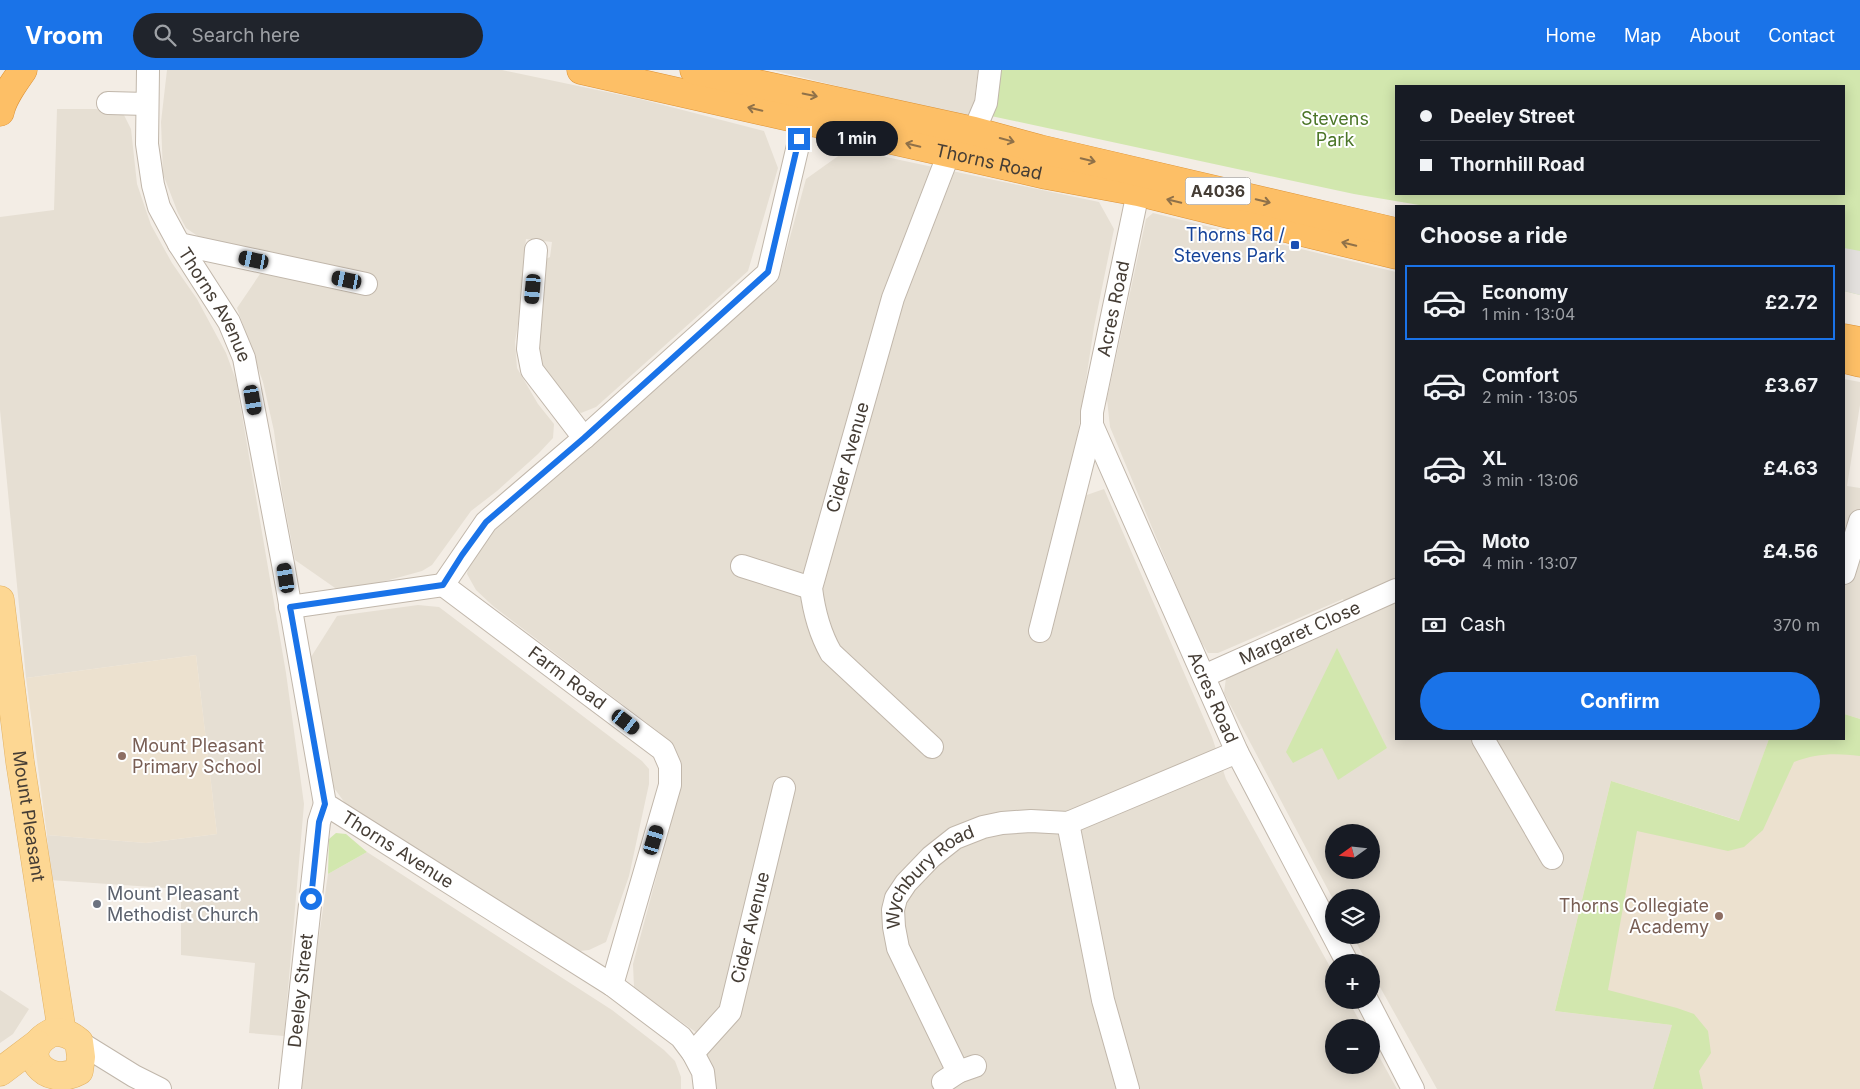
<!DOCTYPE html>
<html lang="en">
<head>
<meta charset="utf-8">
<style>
  body { margin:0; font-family:Inter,sans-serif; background:#20242c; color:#f1f3f6; height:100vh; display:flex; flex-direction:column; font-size:19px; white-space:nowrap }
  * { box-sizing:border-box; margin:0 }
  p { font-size:16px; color:#9ea1a6 }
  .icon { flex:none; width:28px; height:28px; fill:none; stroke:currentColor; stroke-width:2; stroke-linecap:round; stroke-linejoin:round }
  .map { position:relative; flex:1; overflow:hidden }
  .drawer { position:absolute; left:1395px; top:135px; width:450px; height:535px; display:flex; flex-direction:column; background:#171b24; border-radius:0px; box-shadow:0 2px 12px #0003 }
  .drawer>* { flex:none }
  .hud { position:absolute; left:1395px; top:15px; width:450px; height:110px; border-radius:0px; box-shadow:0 2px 12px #0003; display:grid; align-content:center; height:110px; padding:0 25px; background:#171b24 }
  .needle { width:32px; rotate:255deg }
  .fabs { position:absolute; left:1325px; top:754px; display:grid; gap:10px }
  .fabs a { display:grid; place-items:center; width:55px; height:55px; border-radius:50%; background:#171b24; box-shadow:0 2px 12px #0003; font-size:25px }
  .end { position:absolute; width:22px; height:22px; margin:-11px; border:6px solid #1a73e8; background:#fff; box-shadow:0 0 0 2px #fff }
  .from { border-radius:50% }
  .bubble { position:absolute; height:35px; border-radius:18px; background:#171b24; box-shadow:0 2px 12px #0003; font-size:16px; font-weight:700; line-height:35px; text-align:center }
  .car { position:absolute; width:15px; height:30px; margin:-15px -8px; border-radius:6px; box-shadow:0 0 4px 1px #0007; background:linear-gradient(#222 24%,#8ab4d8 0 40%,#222 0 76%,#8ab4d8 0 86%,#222 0) }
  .hud b { display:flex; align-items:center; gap:18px; height:48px; font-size:19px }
  .hud b+b { border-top:1px solid #363941 }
  .hud i { width:12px; height:12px; background:#f1f3f6 }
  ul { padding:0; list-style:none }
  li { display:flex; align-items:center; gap:15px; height:75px; margin:0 10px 8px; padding:0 15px; border:2px solid transparent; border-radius:0px }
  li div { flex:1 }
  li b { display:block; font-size:19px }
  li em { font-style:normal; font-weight:700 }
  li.current { border-color:#1a73e8 }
  li>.icon { width:45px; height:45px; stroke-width:1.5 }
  h2 { padding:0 25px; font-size:22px; line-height:60px }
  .pay { display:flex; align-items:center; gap:12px; height:55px; padding:0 25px; font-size:19px }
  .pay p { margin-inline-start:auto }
  .primary-button { display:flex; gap:10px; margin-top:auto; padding:10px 25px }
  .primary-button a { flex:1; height:58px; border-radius:30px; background:#1a73e8; color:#fff; font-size:20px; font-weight:700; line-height:58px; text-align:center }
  header { display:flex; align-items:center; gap:30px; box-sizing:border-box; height:70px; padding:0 25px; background:#1a73e8; color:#fff }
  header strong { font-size:24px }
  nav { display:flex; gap:28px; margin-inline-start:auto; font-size:18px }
  .search { width:350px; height:45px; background:#20242c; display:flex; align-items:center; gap:12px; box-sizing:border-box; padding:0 18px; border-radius:28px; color:#9ea1a6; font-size:19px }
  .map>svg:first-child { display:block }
</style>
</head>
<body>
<header>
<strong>Vroom</strong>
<div class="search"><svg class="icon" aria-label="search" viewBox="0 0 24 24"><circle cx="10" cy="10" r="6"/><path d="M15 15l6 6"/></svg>Search here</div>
<nav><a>Home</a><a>Map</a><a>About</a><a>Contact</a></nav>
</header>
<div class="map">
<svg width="1860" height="1019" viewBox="0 0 1860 1019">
  <rect width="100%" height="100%" fill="#f3ede5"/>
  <path fill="#e6dfd3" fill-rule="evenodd" d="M167,0H502L640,29L764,61L778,98L748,201L596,337L581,343L572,337L538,296L542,191L550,187L552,172L526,169L523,192L527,199L515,272L517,298L538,334L554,354L553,368L538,384L497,421L471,441L432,495L422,501L371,515L338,520L295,490L282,421L274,361L263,312L237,238L262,201L376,212L370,204L199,167L186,158L178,143L163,104L161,52Z
    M772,0H978L972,49Z
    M57,39H96L124,45L131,59L137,114L151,155L172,193L197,229L226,283L236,310L286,603L304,734L284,966L249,963L255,893L181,885V819L50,810L47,765L146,773L217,764L196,585L26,608L0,340V147L54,140Z
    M848,79L1099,132L1114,159L1094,257L1076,376L1081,427L1104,419L1212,667L1226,709L1334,904V930H1348L1363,957L1334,958V995H1371V972L1397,1019H716L715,1006L707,983L697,963L634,918L633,894L655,812L681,707L674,677L659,662L493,536L476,520L467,504L469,491L493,460L779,207L806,109Z
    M1153,143L1396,202V669H1769L1740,751L1611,711L1555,941L1672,955L1653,1019H1437L1371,901V892H1367L1352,865H1371V828H1334V831L1224,623L1226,608L1352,553L1343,529L1218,583H1208L1197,565L1110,357L1107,329L1146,149ZM1334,762H1371V800H1334Z
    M1844,309L1860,312V335L1847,416L1860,418V649L1844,644Z
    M418,535L439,537L642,691L649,699V714L629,806L606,872L589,880L580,881L434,793L345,733L334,718L311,587L337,546Z
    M367,782L612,940L664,980L675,991L681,1007V1019H297L328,804Z
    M0,920L29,939L13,964L0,973Z"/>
  <path fill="#ece1cf" d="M196,585L217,764L146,773L47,765L26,608Z
    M1844,644L1860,649V1019H1653L1672,955L1555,941L1611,711L1739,751L1769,669H1844Z"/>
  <path fill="#d2e7ae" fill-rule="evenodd" d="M996,0H1860V225L1844,221V136H1425L1354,124L991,46ZM1396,16H1844V124H1396Z
    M1337,578L1387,678L1338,710L1322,678L1293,693L1286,682Z
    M1844,644L1860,649V686C1836,683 1817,683 1794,692L1763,760L1744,777L1728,781L1637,761L1608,920L1677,938L1694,944L1708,961L1711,983L1699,1001L1703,1019H1653L1672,955L1555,941L1611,711L1739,751L1769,669H1844Z
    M336,763L346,764L367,782L328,804L329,769Z"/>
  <path fill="#e3e0dd" d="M1844,178L1860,181V225L1844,221Z"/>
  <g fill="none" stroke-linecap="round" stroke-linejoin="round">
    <defs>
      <g id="minor">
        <path id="s1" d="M148,0L147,74L153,115L159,137L179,174L229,252L244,288L283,494L325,734L612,915L681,967L693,983L703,1002L705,1019"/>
        <path d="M108,33L147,34"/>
        <path d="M974,61L986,33L990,0"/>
        <path d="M179,174L366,214"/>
        <path d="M536,180L528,279L532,300L584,368"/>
        <path id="s2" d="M1092,355L1237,682L1347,892"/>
        <path d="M742,496L811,518"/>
        <path d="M1844,503L1860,451"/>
        <path d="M443,515L486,452L584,368L768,203L804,50"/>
        <path id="s3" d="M443,515L663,680L670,696V715L612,915"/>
        <path d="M290,537L443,515"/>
        <path id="s4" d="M1040,561L1092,355V342L1138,122"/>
        <path id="s5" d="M1204,606L1396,520"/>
        <path d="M1483,669L1552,788"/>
        <path id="s6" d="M932,677L831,583C819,562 814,542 811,518L893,228L949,83"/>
        <path d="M1068,753L1103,930L1128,1019"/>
        <path d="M1367,930L1413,1019"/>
        <path d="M79,972L134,1006L160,1019"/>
        <path id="s7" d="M693,983L730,942L784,718"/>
        <path id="s8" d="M958,1002L898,878L894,857L893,840L896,828L906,813L931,787L955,768L983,757L1002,753L1031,751L1068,753L1237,682"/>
        <path d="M943,1012L958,1002L975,996"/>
        <path id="s9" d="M290,1019L319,752L325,734"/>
      </g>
      <g id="major">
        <path id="s10" d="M0,530L20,692L62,962"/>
        <path d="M53,962C65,962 71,965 79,972L81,987L79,1001C46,1019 13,981 53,962Z"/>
        <path d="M0,1002L37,974"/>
      </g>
      <g id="highway">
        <path id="s11" d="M581,0L1046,105L1138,122L1396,185"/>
        <path d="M694,0L974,61L1040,79L1396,162"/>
        <path d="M0,42C3,27 14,13 23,0"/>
        <path d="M1844,268L1860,271"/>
        <path d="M1844,289L1860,293"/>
      </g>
    </defs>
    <use href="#minor" stroke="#c1b7ab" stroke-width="24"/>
    <use href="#major" stroke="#e3b263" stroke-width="29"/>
    <use href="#highway" stroke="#dc9236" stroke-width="29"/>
    <use href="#minor" stroke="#fff" stroke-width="22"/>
    <use href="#major" stroke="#fdd793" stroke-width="28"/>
    <use href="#highway" stroke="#fdbf66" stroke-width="28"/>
  </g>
  <defs><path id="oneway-shaft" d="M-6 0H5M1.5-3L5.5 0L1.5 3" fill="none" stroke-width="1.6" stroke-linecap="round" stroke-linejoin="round" transform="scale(1.25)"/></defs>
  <g stroke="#8f7149">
    <use href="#oneway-shaft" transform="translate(810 25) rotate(12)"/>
    <use href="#oneway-shaft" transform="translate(755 39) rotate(-167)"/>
    <use href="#oneway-shaft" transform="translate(1007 70) rotate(15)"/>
    <use href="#oneway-shaft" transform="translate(913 75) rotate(-167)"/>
    <use href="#oneway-shaft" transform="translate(1088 90) rotate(13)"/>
    <use href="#oneway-shaft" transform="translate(1174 131) rotate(-166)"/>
    <use href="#oneway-shaft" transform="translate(1263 131) rotate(13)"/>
    <use href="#oneway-shaft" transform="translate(1349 174) rotate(-166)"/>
  </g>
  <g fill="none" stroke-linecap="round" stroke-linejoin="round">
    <path stroke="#1a73e8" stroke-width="6" d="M311,829L319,752L325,734L290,537L443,515L462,485L486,452L584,368L768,202L799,69"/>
  </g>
  <rect fill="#1a4fb4" stroke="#fff" stroke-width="2" x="1290" y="170" width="10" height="10" rx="2.5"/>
  <g fill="#8d6e63" stroke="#fff" stroke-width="2">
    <circle cx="122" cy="686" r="5"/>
    <circle cx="1719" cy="846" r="5"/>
  </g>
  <circle fill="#6b7280" stroke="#fff" stroke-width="2" cx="97" cy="834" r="5"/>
  <g text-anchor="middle" stroke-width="4" stroke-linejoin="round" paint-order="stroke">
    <rect fill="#fff" stroke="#7d7772" stroke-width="1" x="1185.5" y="107.5" width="65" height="27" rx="4"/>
    <g font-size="16" font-weight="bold" fill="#453d35">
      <text x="1218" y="127">A4036</text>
    </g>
    <g font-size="18" fill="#4c7629" stroke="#fff">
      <text x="1335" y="55">Stevens<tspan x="1335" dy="21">Park</tspan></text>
    </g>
    <g font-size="18" fill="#453d35" stroke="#fff">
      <text dy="6" stroke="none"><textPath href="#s11" startOffset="418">Thorns Road</textPath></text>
      <text dy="6" stroke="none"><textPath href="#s1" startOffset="251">Thorns Avenue</textPath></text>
      <text dy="6" stroke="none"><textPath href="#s4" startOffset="331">Acres Road</textPath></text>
      <text dy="6" stroke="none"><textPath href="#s6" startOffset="342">Cider Avenue</textPath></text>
      <text dy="6" stroke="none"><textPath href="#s5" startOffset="105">Margaret Close</textPath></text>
      <text dy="6" stroke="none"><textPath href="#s3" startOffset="155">Farm Road</textPath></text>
      <text dy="6" stroke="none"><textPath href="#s2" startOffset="298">Acres Road</textPath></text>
      <text dy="6" stroke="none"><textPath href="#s10" startOffset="218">Mount Pleasant</textPath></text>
      <text dy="6" stroke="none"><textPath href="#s1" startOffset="851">Thorns Avenue</textPath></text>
      <text dy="6" stroke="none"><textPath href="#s8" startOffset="225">Wychbury Road</textPath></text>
      <text dy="6" stroke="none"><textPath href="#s7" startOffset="142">Cider Avenue</textPath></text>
      <text dy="6" stroke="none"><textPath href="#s9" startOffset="99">Deeley Street</textPath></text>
    </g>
    <g font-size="18" fill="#164399" stroke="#fff" text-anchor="end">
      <text x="1285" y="171">Thorns Rd /<tspan x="1285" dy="21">Stevens Park</tspan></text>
    </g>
    <g font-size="18" fill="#785e54" stroke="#fff" text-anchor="start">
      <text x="132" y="682">Mount Pleasant<tspan x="132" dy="21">Primary School</tspan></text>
      <text x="1709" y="842" text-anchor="end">Thorns Collegiate<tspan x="1709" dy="21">Academy</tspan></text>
    </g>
    <g font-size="18" fill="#5b616d" stroke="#fff" text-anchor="start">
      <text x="107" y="830">Mount Pleasant<tspan x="107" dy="21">Methodist Church</tspan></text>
    </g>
  </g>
</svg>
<div class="fabs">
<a><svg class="needle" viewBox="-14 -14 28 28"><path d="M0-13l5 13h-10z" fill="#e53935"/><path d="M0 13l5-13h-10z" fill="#9ea1a6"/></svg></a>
<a><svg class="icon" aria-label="layers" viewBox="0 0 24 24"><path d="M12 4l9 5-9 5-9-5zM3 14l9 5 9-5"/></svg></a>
<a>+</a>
<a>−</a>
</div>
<i class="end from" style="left:311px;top:829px"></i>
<i class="end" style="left:799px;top:69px"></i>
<div class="bubble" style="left:816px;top:51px;width:82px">1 min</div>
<i class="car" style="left:254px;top:190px;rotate:282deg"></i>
<i class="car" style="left:347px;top:210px;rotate:282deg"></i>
<i class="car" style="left:533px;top:219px;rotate:185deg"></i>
<i class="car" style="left:253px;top:330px;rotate:170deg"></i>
<i class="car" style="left:286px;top:508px;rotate:351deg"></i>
<i class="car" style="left:626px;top:652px;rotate:127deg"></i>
<i class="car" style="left:654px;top:770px;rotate:17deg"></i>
<div class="hud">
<b><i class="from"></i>Deeley Street</b>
<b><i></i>Thornhill Road</b>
</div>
<section class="drawer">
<h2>Choose a ride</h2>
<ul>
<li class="current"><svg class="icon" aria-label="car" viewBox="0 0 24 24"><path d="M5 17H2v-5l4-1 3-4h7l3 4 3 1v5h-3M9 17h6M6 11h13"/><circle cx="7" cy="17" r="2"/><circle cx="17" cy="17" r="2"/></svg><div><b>Economy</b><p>1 min · 13:04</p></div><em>£2.72</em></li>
<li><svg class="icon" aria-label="car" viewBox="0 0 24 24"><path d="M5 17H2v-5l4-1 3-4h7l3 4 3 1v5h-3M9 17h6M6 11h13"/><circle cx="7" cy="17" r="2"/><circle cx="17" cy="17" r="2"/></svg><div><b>Comfort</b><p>2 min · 13:05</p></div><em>£3.67</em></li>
<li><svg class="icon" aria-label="car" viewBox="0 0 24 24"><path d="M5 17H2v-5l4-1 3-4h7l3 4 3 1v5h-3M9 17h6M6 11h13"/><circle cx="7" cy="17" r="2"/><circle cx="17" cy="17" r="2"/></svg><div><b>XL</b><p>3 min · 13:06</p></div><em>£4.63</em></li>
<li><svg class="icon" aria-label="car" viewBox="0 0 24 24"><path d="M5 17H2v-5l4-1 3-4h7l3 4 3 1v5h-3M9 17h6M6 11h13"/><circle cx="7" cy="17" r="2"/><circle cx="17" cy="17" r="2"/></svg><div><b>Moto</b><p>4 min · 13:07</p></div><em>£4.56</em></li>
</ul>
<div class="pay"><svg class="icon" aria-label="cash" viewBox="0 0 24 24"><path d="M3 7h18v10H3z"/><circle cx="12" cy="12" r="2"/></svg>Cash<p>370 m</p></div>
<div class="primary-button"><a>Confirm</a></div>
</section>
</div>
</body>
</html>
